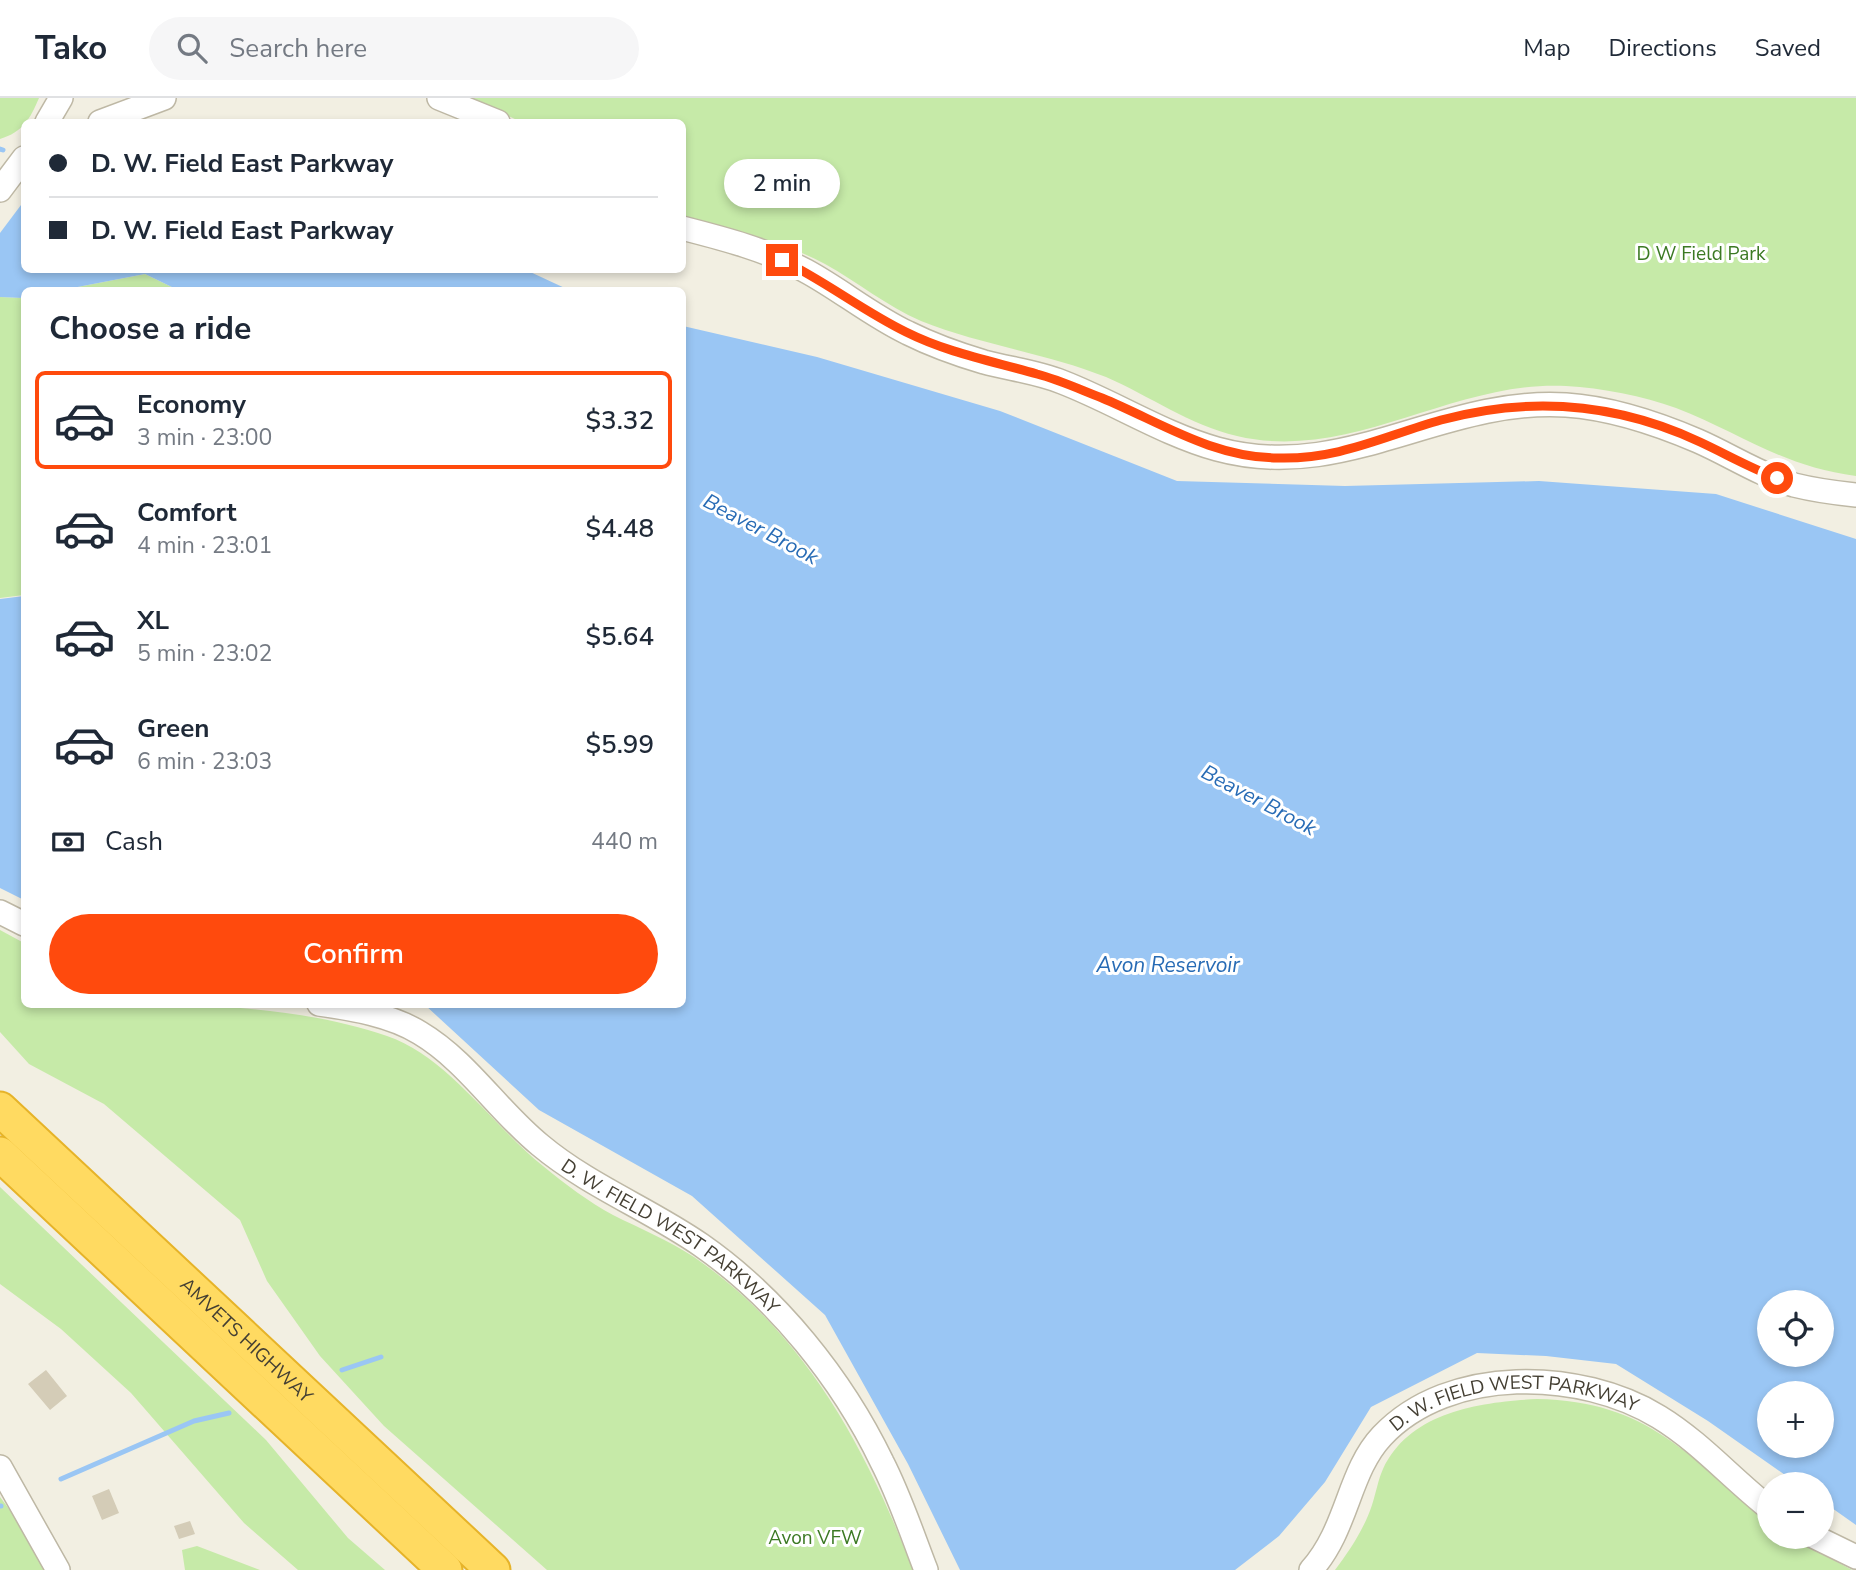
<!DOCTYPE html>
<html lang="en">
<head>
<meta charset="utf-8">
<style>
  body { margin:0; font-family:"Nunito Sans",sans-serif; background:#f6f6f7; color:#1f2937; height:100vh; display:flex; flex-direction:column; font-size:26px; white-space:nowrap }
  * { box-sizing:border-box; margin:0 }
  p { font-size:23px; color:#747a83 }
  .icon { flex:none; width:38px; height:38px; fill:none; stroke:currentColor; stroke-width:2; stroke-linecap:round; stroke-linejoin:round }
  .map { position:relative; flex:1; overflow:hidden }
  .sheet { position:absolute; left:21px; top:189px; width:665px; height:721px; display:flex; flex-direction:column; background:#fff; border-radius:10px; box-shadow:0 4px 10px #0003 }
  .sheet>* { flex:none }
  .banner { position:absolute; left:21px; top:21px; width:665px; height:154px; border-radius:10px; box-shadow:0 4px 10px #0003; display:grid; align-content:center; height:154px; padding:0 28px; background:#fff }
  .controls { position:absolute; left:1757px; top:1192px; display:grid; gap:14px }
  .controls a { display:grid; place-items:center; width:77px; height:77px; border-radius:50%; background:#fff; box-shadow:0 4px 10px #0003; font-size:35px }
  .end { position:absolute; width:32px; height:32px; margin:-16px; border:9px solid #ff4a0d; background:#fff; box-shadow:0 0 0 4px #fff }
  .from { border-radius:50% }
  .bubble { position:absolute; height:49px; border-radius:24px; background:#fff; box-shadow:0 4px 10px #0003; font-size:23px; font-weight:600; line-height:49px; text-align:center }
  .banner b { display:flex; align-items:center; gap:24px; height:66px; font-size:26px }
  .banner b+b { border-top:2px solid #e0e1e3 }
  .banner i { width:18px; height:18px; background:#1f2937 }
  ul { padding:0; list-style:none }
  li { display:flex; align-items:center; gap:21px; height:98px; margin:0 14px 10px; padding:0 14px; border:4px solid transparent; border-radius:10px }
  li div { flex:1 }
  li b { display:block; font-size:26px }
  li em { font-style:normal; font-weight:600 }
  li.on { border-color:#ff4a0d }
  li>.icon { width:63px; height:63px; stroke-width:1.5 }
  h2 { padding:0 28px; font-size:32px; line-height:84px }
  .pay { display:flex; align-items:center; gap:18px; height:77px; padding:0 28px; font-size:26px }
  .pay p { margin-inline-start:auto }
  .primary-button { display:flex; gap:14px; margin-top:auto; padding:14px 28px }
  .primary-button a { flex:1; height:80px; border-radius:42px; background:#ff4a0d; color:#fff; font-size:28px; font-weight:600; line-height:80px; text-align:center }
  header { display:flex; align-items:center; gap:42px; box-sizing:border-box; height:98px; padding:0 35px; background:#fff; border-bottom:2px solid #e0e1e3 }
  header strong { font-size:33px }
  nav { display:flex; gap:38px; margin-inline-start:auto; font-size:24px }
  .search { width:490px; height:63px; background:#f6f6f7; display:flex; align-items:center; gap:18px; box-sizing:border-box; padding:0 24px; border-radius:38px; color:#747a83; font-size:26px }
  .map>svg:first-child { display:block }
</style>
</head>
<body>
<header>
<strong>Tako</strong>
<div class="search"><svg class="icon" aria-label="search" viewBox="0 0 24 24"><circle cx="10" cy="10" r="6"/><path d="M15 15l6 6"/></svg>Search here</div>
<nav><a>Map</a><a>Directions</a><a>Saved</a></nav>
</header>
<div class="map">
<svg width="1856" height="1472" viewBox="0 0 1856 1472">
  <rect width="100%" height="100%" fill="#f2efe2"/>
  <path fill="#c6eaa8" d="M0,0H39C30,21 23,34 0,41Z
    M472,0H1856V378C1783,369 1741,335 1676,310C1643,298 1602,290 1566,288C1453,282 1351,365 1237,338C1189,327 1150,298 1106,279C1046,255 981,247 921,223C886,208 858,184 825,166C780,142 731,132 683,120L682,24H521Z
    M145,176L178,192H62Z
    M0,199L24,200V497L0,500Z
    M0,832L24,845V906C141,906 275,900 387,938C447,958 493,1028 543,1068C565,1086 589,1104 613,1117C641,1131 668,1142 694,1159C805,1235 866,1350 913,1472H547L384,1328L320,1258L267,1183L240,1122L104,1006L29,966L0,934Z
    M0,1089L266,1342L348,1440L385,1472H298L244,1425L131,1295L61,1231L0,1186Z
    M1537,1301C1650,1303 1687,1359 1769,1423V1438L1791,1439L1852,1472H1335C1350,1452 1364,1431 1372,1407C1376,1395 1378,1382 1383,1371C1410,1313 1481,1304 1537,1301Z
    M0,1399L25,1432L48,1472H0Z
    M197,1448L260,1472H185L182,1452Z"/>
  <path fill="#9ac6f4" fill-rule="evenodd" d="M24,103V172H526L569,192H178L145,176L62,192H24L23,200L0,199V135Z
    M683,228L817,259L1000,313L1177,383L1345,388L1539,383L1716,396L1856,441V1427L1822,1403V1386H1798L1708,1323L1616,1266L1546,1258L1477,1255L1371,1309L1325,1384L1279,1438L1235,1472H960L908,1366L825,1217L692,1098L539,1012L425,907L682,906ZM1822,1204V1256H1769V1204ZM1769,1295H1822V1348H1769Z
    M24,498V802L0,790V501Z"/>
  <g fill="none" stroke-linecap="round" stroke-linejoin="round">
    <path stroke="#9ac6f4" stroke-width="5" d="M0,51L3,52
      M342,1272L381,1259
      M61,1381L194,1323L229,1315
      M0,1408H1"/>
  </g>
  <path fill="#d4ccb7" d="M46,1272L67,1298L50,1312L28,1286Z
    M109,1391L119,1415L102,1422L92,1398Z
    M190,1423L195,1436L179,1441L174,1428Z"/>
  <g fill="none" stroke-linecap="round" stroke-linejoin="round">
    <defs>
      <g id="minor">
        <path d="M439,0L498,24"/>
        <path d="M47,24L61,0"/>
        <path d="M100,24L164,0"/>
        <path d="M0,92L24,60"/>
        <path d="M682,130C725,141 767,152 806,173C841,192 872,218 908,235C932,247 957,256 984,264C1010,271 1037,274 1062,284C1114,304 1163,336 1217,351C1344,386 1441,299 1566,307C1611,310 1656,325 1698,343C1730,357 1760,377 1794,387C1814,392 1836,395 1856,397"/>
        <path d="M0,814L24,826"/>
        <path id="s1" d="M319,906C353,911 391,917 420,935C467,963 498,1013 540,1047C589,1088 649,1111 701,1147C777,1200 842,1281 882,1364C900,1399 912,1436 926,1472"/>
        <path d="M0,1369L58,1472"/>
        <path d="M1813,1438L1856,1459"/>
        <path id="s2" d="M1311,1472C1348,1431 1348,1374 1382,1338C1449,1267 1581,1271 1659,1319C1700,1344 1732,1381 1769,1410"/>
      </g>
      <g id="highway">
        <path id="s3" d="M0,1011L493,1472"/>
        <path d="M0,1056L445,1472"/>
      </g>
    </defs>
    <use href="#minor" stroke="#beb8a5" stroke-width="26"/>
    <use href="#highway" stroke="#e6b329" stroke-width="37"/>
    <use href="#minor" stroke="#fff" stroke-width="23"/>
    <use href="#highway" stroke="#ffda61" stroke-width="33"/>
  </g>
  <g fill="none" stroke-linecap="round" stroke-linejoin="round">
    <path stroke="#ff4a0d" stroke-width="9" d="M782,162C825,183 863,213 906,234C948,255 992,263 1037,276C1060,282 1081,292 1102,300C1160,324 1211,359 1277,360C1339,362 1384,338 1441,322C1530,298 1617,305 1700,344C1726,356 1750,370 1777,380"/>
  </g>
  <g text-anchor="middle" stroke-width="6" stroke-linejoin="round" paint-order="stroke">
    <g font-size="19" fill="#3b7923" stroke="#fff">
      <text x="1701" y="162">D W Field Park</text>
      <text x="815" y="1446">Avon VFW</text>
    </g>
    <g font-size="19" fill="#443f33" stroke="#fff">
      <text dy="7" stroke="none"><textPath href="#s1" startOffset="430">D. W. FIELD WEST PARKWAY</textPath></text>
      <text dy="7" stroke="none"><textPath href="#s3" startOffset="338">AMVETS HIGHWAY</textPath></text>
      <text dy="7" stroke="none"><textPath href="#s2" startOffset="296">D. W. FIELD WEST PARKWAY</textPath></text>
    </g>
    <g font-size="21" font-style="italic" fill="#276bb5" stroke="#fff">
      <text transform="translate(761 431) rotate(28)" y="7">Beaver Brook</text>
      <text transform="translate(1259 702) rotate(28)" y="7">Beaver Brook</text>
      <text x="1168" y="874">Avon Reservoir</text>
    </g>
  </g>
</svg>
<div class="controls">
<a><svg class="icon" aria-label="locate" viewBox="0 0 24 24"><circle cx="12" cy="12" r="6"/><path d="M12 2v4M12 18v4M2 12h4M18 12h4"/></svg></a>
<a>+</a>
<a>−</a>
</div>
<i class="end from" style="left:1777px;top:380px"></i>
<i class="end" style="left:782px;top:162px"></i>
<div class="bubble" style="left:724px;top:61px;width:116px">2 min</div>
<div class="banner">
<b><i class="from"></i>D. W. Field East Parkway</b>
<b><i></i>D. W. Field East Parkway</b>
</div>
<section class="sheet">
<h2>Choose a ride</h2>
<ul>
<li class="on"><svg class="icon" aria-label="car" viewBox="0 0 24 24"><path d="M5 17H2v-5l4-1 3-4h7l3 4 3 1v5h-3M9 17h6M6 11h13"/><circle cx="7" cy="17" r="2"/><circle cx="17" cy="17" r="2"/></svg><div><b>Economy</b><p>3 min · 23:00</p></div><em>$3.32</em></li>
<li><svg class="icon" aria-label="car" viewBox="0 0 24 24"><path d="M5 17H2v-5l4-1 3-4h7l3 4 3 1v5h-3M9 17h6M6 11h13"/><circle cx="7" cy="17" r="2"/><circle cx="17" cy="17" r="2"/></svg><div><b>Comfort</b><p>4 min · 23:01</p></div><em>$4.48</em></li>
<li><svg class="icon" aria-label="car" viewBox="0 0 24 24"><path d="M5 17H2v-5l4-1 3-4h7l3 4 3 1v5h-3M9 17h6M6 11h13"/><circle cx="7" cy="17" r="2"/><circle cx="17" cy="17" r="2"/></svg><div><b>XL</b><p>5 min · 23:02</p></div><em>$5.64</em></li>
<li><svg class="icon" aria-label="car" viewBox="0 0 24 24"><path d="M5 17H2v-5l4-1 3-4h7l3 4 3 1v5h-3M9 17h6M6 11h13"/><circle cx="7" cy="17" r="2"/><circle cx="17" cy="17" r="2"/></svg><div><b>Green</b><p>6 min · 23:03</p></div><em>$5.99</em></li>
</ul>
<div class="pay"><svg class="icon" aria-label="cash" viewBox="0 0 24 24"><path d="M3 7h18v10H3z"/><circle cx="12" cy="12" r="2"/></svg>Cash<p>440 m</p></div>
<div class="primary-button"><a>Confirm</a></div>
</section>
</div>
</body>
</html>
